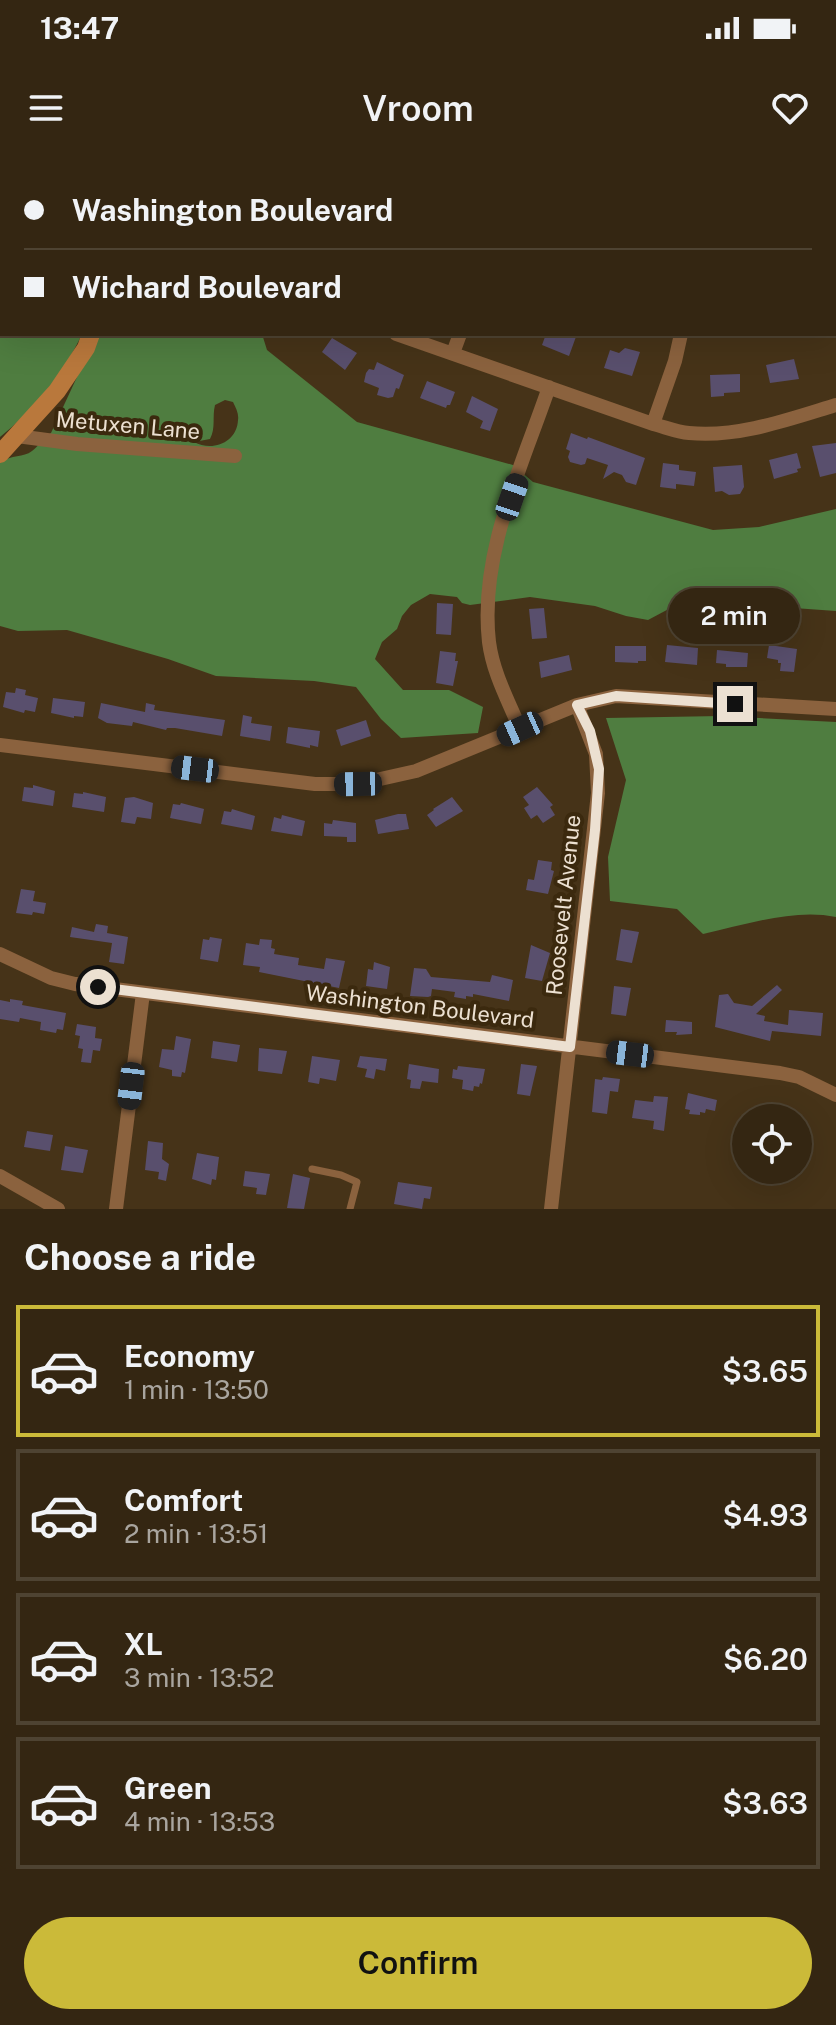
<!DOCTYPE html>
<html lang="en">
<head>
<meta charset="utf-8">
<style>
  body { margin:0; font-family:"Public Sans",sans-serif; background:#3c2e1b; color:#f1f3f6; height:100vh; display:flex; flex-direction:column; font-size:30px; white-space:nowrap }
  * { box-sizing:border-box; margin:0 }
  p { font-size:26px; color:#a9a59f }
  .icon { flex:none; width:44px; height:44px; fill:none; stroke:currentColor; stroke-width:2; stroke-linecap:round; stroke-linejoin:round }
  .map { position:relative; height:1049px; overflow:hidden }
  .sheet { display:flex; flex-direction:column; background:#342612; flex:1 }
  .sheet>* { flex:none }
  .hud { position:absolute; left:0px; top:0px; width:836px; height:176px; box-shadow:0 8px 32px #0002,0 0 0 2px #4e4332; display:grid; align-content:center; height:176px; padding:0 24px; background:#342612 }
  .buttons { position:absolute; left:732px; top:944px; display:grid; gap:16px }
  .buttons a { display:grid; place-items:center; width:80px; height:80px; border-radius:50%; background:#342612; box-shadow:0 8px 32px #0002,0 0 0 2px #4e4332; font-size:40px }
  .end { position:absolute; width:36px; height:36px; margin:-18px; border:10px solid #ece0d1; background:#111; box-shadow:0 0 0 4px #111 }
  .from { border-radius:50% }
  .bubble { position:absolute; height:56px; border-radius:28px; background:#342612; box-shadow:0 8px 32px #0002,0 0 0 2px #4e4332; font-size:26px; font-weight:600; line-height:56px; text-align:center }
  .car { position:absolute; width:24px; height:48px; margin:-24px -12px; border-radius:10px; box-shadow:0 0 6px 2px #0007; background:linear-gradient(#222 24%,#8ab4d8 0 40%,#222 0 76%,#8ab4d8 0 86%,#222 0) }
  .hud b { display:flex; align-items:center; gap:28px; height:76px; font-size:30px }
  .hud b+b { border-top:2px solid #4e4332 }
  .hud i { width:20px; height:20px; background:#f1f3f6 }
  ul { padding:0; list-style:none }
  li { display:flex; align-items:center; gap:24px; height:132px; margin:0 16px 12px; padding:0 8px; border:4px solid #4e4332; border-radius:0px }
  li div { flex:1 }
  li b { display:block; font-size:30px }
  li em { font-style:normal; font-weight:600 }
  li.active { border-color:#cbba39 }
  li>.icon { width:72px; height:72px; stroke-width:1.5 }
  h2 { padding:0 24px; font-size:36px; line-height:96px }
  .primary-button { display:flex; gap:16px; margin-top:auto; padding:16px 24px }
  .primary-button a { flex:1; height:92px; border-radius:48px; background:#cbba39; color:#111; font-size:32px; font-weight:600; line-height:92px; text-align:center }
  .status { display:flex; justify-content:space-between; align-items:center; height:56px; padding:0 40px; background:#342612; direction:ltr }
  .status svg { height:22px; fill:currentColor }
  header { display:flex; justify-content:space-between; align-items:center; height:104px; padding:0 24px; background:#342612; font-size:36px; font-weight:600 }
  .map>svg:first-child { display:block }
</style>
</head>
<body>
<div class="status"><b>13:47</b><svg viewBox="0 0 49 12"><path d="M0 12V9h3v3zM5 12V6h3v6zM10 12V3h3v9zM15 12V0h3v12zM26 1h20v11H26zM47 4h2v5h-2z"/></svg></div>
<header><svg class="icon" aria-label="menu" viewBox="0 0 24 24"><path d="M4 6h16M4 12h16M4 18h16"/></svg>Vroom<svg class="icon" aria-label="heart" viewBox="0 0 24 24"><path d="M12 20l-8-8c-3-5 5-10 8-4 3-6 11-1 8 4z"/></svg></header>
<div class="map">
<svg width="836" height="1049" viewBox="0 0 836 1049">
  <rect width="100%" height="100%" fill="#463318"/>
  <path fill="#4f7d40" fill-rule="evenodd" d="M0,0H146L2,2V174H82C64,213 34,250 0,277Z
    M97,174H262L267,190L357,262L513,305L533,322L713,370L759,367L836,349V451L698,441L680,443L648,460L626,456L595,446L530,437L470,445L462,443L457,437L430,434L411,445L402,456L397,469L382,482L375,499L403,530H449L483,547L478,573L401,578L381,559L356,527L314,521L216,516L168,499L67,470L18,471L0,466V303C12,294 23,298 32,291C39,286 43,278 51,273ZM225,240L233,242C236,248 239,254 238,260C237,283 212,292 194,282L210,279C216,268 212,257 215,245Z
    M721,556L836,562V757C794,748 745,765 703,774L677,749L610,741L608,697L626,620L606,558Z"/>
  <path fill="#594f6d" d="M546,174H577L569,196L542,185Z
    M332,178L357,193L345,210L322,192Z
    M625,188L640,192L632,216L604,208L610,190L619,193Z
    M794,199L799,219L770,223L766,205Z
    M377,202L404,215L399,229L396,228L393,237L388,238L377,235L379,228L364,222L366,213L369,209L374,210Z
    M740,214V232L724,233V236L711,237L710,215Z
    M427,221L455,232L450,245H447L446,248L420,238Z
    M472,236L498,249L490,271L480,268L483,261L466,252Z
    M571,273L587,279L588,277L645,298L636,325L626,322L622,315L614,312L603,319L608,305L587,298L585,304L581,305L570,302L568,297L570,291L566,289Z
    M836,283V313L820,317L812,286Z
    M797,293L801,308L797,309L798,312L774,319L769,300Z
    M663,303L679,305V310L696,312L694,326L676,324V329L660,327Z
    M742,305L744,327L740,334L729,335L722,331L715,332L713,307Z
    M437,443L453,444L451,475L436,474Z
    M544,448L547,478L532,479L529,449Z
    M667,485L698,488L697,505L665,502Z
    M769,485L797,489L794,512L780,511L781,503H778V500L767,498Z
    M615,486H646V501H638V503L615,502Z
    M717,490L748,493L747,507H726V504L716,503Z
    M440,491L456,493L455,501H458L453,526L436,523Z
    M569,495L572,510L541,518L539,502Z
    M16,528L26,530L25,535L38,538L35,552L25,550L24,553L3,547L6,532L15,533Z
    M53,538L85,542L83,557L74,556V558L51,553Z
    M101,543L145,552L146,543L155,545L154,550L225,560L222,576L175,568H167L166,570L133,562L132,566L107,563L98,558Z
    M243,555L252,557L251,563L272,566L270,581L240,576Z
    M366,560L371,576L341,586L336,570Z
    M288,567L320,571L318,587L310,585V588L286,583Z
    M33,625L55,631L53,646L22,641L24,627L33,628Z
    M537,627L553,645L550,647L555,655L543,663L537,655L531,659L524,648L529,645L523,637Z
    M83,632L106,637L104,652L72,647L74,633L83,634Z
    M134,637L153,643L151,659L137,657L135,664L121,662L125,638Z
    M452,637L463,651L436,667L427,655L434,650L433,649Z
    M181,643L204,649L201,664L170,658L173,644L180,645Z
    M232,649L255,656L252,670L221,664L224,651L231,652Z
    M398,654H406L409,669L378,674L375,660Z
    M282,655L305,661L302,676L271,671L274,657L281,659Z
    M333,660L356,663V682H347V677L324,676V663L332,664Z
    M538,700L552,702L551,710L554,711L548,734L526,730L528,719L534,720Z
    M21,729L35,731L33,741L46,743L44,754L33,752L32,755L16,753Z
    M96,764L108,766L107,773L128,777L124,804L109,802L112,783L70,777L72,767L94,772Z
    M621,769L639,772L632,803L616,800Z
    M210,777L222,779L218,802L200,799L203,779L209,780Z
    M260,779L272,780L271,788L275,789L274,794L299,798L298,805L324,809L326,798L345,801L339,828L259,812L260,807L243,805L246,783L259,785Z
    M531,785L550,793L542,821L525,818Z
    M374,802L390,807L387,829L366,826L368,809L373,810Z
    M414,808L426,809L431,817L490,822L492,815L513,820L509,841L473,834V837L466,836V839L454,837L455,832L432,829L431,836L428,837L410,836Z
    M777,825L782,830L756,854L765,856L764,861L788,865L789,850L823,853L821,876L772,871L770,881L715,867L719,835L728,834L734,843L752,846Z
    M614,826L631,828L626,856L611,854Z
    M10,839L23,841L22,845L66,853L63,870L57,869L56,873L40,870L41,862L20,858L19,862L0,859V840L10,842Z
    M666,860L692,862V874L676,875L677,872H665Z
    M77,864L96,867L95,878L102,879L100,891L93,890L91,903L81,902L83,889L78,888L80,876L75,875Z
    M176,876L191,879L185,913L182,912L181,917L172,916V910L159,907L162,889L174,890Z
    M213,881L240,885L237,902L211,898Z
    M259,888L287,891L282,914L258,911Z
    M312,896L340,900L336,921L320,918L319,924L308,922Z
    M360,896L387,899L385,911L376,909L374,919L365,917L367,909L357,907Z
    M409,904L439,909L438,923L422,921L420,929L410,928L411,920L407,919Z
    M521,904L537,906L530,936L517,934Z
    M458,906L485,909L482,924L480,923L479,927L474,926L473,931L462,929L463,920L452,918L453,909L457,910Z
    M603,917L620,919L618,932L610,931L607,954L592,952L595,919L602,920Z
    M688,933L717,940L715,951L706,949L705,953L700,952V955L689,954L690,950L685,949Z
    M654,936L668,937L664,971L653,969L654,961L632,958L635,940L653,942Z
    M27,971L53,975L50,991L24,987Z
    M148,981L163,983L162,999L169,1004L166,1021L158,1019L159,1012L145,1010Z
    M65,986L88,990L83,1013L61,1010Z
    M197,993L219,997L216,1020L212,1019L211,1025L192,1019Z
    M245,1011L270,1014L266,1035L256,1034L257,1028L243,1026Z
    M293,1014L310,1018L304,1049L287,1048Z
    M398,1022L432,1027L430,1039L424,1038L422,1049L394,1044Z"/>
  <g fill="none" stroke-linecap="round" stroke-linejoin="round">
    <path stroke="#8b623e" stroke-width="7" d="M312,1009L341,1015L357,1022L350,1049"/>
    <path stroke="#8b623e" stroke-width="14" d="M313,2V0
      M500,2L501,0
      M691,2L693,0
      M396,174L653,264C665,267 677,272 689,273C738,278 790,259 836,245
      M453,193L460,174
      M653,264L675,201L681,174
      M17,276L77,284L235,296
      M520,569C508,540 493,513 489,482C479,394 521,309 549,227
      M0,585L315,624H358L416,611L577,545L616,536L836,549
      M0,794L51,818L75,824L780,913L799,917L836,935
      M0,1016L58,1049
      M116,1049L143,833
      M551,1049L598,633L596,594L577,545"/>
    <path stroke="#b9783c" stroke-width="18" d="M155,2L156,0
      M0,294L57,231L86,188L91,174"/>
  </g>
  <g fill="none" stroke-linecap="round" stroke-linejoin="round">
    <path stroke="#ece0d1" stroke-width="10" d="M98,827L570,887L595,670L599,609L590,571L577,545L616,536L735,544"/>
  </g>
  <g text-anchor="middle" stroke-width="8" stroke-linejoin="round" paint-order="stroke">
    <g font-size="22" fill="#ece0d1" stroke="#3b290e">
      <text transform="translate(128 265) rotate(5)" y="8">Metuxen Lane</text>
      <text transform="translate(563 745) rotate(-84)" y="8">Roosevelt Avenue</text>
      <text transform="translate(420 846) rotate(7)" y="8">Washington Boulevard</text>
    </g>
  </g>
</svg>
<div class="buttons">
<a><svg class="icon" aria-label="locate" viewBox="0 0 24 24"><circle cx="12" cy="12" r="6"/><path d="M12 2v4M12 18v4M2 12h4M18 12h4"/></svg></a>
</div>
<i class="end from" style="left:98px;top:827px"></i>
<i class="end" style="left:735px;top:544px"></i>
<div class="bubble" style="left:668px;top:428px;width:132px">2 min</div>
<i class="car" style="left:512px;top:337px;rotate:19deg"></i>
<i class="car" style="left:520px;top:569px;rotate:246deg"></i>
<i class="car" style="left:195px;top:609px;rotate:277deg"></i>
<i class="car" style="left:358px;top:624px;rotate:269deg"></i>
<i class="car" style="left:630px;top:894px;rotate:277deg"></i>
<i class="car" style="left:131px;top:926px;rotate:187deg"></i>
<div class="hud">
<b><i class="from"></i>Washington Boulevard</b>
<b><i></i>Wichard Boulevard</b>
</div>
</div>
<section class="sheet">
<h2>Choose a ride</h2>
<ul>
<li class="active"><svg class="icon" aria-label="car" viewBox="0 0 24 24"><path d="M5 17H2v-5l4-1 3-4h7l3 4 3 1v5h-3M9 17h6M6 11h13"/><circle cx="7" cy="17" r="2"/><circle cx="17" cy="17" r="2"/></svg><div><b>Economy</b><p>1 min · 13:50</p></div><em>$3.65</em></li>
<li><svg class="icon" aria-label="car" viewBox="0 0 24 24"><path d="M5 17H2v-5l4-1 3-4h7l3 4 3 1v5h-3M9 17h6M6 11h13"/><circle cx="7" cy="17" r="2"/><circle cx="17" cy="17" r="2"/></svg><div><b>Comfort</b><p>2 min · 13:51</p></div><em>$4.93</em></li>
<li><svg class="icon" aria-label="car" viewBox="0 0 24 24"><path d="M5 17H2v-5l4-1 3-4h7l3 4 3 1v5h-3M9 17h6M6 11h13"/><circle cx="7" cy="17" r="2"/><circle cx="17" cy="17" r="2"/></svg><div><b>XL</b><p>3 min · 13:52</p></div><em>$6.20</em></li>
<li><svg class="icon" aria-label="car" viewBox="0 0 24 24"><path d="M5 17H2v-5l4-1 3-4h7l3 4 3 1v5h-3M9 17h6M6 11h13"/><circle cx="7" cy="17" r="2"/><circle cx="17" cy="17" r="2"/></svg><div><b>Green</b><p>4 min · 13:53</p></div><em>$3.63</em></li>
</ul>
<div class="primary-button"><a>Confirm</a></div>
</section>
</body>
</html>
